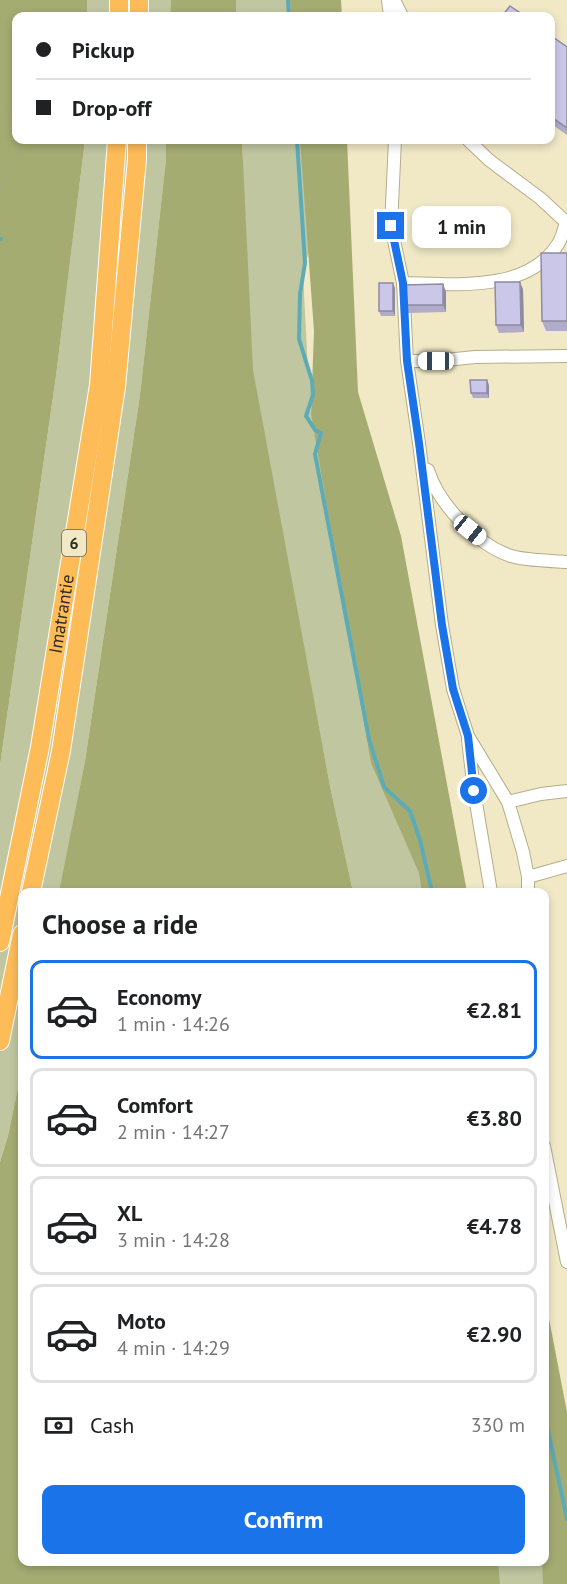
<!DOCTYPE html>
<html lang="en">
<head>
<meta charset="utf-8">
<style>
  body { margin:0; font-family:"PT Sans",sans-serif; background:#f2f2f2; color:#202124; height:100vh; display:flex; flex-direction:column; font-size:22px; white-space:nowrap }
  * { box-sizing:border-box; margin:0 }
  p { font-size:20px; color:#757577 }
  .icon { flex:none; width:33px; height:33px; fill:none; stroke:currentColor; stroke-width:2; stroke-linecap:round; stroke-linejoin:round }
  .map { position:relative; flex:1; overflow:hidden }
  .drawer { position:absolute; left:18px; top:888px; width:531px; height:678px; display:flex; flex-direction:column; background:#fff; border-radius:12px; box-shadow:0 3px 9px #0003 }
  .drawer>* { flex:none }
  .top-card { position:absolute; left:12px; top:12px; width:543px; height:132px; border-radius:12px; box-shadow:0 3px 9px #0003; display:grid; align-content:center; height:132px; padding:0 24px; background:#fff }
  .end { position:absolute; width:27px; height:27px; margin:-14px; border:8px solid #1a73e8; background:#fff; box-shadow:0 0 0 3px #fff }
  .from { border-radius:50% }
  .bubble { position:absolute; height:42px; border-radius:12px; background:#fff; box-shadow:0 3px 9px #0003; font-size:20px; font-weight:700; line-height:42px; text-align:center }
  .car { position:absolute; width:18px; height:36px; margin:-18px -9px; border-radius:8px; box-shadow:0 0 4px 2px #0007; background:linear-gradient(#fff 24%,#345 0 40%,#fff 0 76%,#345 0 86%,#fff 0) }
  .top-card b { display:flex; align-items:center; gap:21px; height:57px; font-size:22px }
  .top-card b+b { border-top:2px solid #e0e0e0 }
  .top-card i { width:15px; height:15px; background:#202124 }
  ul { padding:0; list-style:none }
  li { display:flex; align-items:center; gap:18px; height:99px; margin:0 12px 9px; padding:0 12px; border:3px solid #e0e0e0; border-radius:12px }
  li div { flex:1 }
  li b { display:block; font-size:22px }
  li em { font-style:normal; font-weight:700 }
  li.current { border-color:#1a73e8 }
  li>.icon { width:54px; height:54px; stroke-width:1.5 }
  h2 { padding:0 24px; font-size:27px; line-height:72px }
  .pay { display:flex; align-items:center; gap:15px; height:66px; padding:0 24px; font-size:22px }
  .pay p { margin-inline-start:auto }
  .cta { display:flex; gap:12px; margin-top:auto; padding:12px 24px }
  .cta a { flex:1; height:69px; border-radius:12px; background:#1a73e8; color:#fff; font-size:24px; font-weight:700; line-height:69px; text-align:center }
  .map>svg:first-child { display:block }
</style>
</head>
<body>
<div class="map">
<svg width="567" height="1584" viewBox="0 0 567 1584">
  <rect width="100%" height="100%" fill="#f1e9c6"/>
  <path fill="#c0c6a0" d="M87,0H171L170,16H87Z
    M226,0H316L317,16H231Z
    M85,140H166V159L140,395L85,761L63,876L123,892H22V1068L8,1136L0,1162V765L56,376Z
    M242,140H339L303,273L308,371L313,395L310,404L311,414L433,892H353L330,786L310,680L195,196L243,159Z
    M433,1562H544L567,1584H439Z"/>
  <path fill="#a5ac72" d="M0,0H87V16H16V140H85L56,376L0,765Z
    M171,0H236V16H170Z
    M290,0H341L342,16H291Z
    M166,140H242L253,370L330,786L353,892H59L85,761L140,395L166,159Z
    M300,140H347L358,392L401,536L467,892H422L419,873L371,763L311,414L314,331Z
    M22,1068V1562H498L500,1584H0V1162L8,1136Z
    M545,1298L567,1412V1584H543L542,1562H544Z"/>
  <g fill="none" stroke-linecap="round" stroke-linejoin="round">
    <path stroke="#5dabb6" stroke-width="4" d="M288,0L289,16
      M297,140L305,263L300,294L299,339L312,381L313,395L306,416L315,430L321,433L315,454L369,739L384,787L410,811L420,840L432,892
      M0,239H1
      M544,1412L567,1519"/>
    <defs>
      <path id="minor" d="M388,0L390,16
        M394,0L402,16
        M395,140L391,226L403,283L407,361L419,443L442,625L453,689L468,736L508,802L523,852L528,877V892
        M468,140L489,160L540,198L567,223
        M403,283C453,284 527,293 558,244C562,238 564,229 566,222
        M407,361H436L475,357L567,356
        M428,470C438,503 477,545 511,556C523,560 553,561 567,562
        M468,740L474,791L491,892
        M508,802L541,794L567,791
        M528,877L567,866
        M544,1146L567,1262"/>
      <g id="highway">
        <path d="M119,16V0"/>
        <path d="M139,16V0"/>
        <path d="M31,892L61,751L116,387L137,159V140"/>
        <path id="s1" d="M0,942L40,747L99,385L117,140"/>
        <path d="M0,1041L22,934"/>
      </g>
    </defs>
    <use href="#minor" stroke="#b4ad8b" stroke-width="14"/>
    <use href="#highway" stroke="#fff" stroke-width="20"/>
    <path stroke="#aba58a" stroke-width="2" stroke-dasharray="3 4.5" stroke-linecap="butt" d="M0,105L16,135
      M0,190L16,163L18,140"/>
    <use href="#minor" stroke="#fff" stroke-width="12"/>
    <use href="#highway" stroke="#febc59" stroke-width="18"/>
  </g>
  <path fill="#afabc8" d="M550,35L567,47V135L550,123Z
    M567,253V331H546L542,321Z
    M443,284L446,292V312L407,313L404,305Z
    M395,288V316H381L379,311Z
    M523,289L524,332L499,333L496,325Z
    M489,385V398H473L471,393Z"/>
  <path fill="#8e8ba3" d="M520,282L523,289L524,332L521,325Z
    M393,283L395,288V316L393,311Z
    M443,284L446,292V312L443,305Z
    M487,380L489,385V398L487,393Z"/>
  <path fill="#cbc7e9" stroke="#8e8ba3" stroke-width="1.5" d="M510,6L525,16H502Z
    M550,35L567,47V128L550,116Z
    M541,253H567V321H542Z
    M495,282H520L521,325H496Z
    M379,283H393V311H379Z
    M443,284V305H404V285Z
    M470,380H487V393H471Z"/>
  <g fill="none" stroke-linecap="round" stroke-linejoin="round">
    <path stroke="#1a73e8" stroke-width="8" d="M391,226L403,283L407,361L419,443L442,625L453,689L468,736L474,791"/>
  </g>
  <g text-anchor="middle" stroke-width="6" stroke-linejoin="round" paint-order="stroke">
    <rect fill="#f1e9c6" stroke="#686450" stroke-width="1.5" x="62" y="530" width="24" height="26" rx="4.5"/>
    <g font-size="16" font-weight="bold" fill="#2e2b1e">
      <text x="74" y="549">6</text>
    </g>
    <g font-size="18" fill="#2e2b1e" stroke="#f1e9c6">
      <text dy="6" stroke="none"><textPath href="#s1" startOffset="334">Imatrantie</textPath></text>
    </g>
  </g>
</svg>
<i class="end from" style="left:474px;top:791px"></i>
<i class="end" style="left:391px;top:226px"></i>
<div class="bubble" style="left:412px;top:206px;width:99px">1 min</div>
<i class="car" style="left:436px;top:361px;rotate:270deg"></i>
<i class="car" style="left:470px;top:530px;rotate:129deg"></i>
<div class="top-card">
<b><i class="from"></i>Pickup</b>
<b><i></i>Drop-off</b>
</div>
<section class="drawer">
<h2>Choose a ride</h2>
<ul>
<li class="current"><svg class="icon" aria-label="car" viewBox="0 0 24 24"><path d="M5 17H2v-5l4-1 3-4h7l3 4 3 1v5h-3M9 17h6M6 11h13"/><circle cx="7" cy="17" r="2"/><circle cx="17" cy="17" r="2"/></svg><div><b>Economy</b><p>1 min · 14:26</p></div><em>€2.81</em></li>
<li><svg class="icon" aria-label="car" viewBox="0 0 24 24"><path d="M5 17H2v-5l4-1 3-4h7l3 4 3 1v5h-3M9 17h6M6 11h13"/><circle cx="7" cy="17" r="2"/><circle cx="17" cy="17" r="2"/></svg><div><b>Comfort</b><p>2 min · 14:27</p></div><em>€3.80</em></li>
<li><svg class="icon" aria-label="car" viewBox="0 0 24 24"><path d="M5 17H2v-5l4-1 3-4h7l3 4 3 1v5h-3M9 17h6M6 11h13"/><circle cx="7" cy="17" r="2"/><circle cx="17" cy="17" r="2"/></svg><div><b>XL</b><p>3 min · 14:28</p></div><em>€4.78</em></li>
<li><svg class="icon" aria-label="car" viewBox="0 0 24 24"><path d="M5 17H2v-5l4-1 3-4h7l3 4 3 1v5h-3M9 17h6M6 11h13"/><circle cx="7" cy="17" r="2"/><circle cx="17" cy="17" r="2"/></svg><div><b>Moto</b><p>4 min · 14:29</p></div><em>€2.90</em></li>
</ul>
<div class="pay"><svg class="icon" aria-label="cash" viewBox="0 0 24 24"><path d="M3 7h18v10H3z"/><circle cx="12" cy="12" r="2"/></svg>Cash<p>330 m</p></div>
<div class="cta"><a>Confirm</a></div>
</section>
</div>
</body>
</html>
